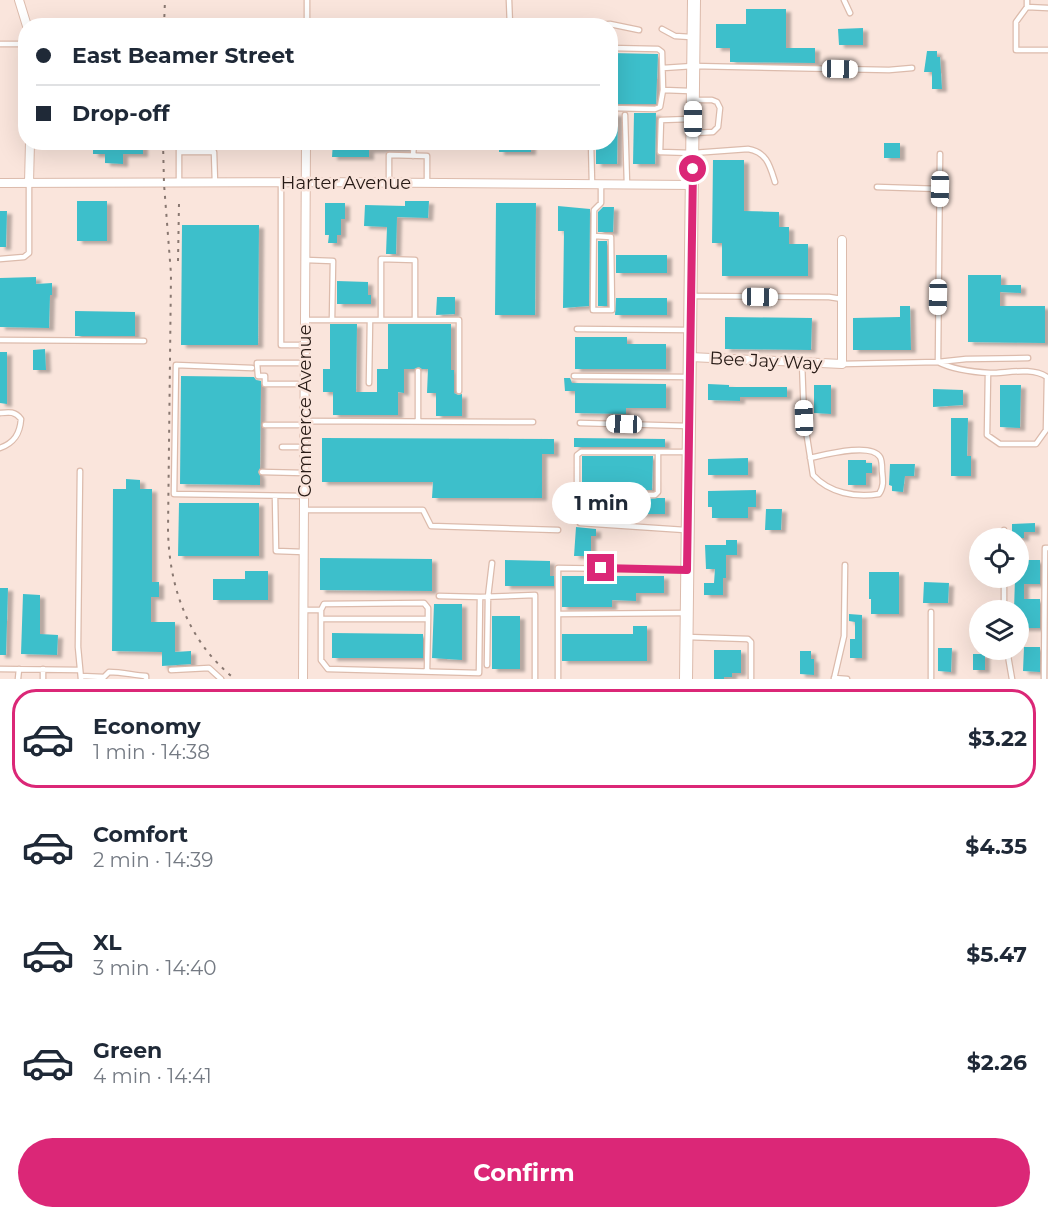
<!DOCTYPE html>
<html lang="en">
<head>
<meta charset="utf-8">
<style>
  body { margin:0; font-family:Montserrat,sans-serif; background:#f6f6f7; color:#1f2937; height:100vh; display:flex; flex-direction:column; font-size:22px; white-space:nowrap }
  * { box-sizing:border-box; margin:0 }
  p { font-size:20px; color:#747a83 }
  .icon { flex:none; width:33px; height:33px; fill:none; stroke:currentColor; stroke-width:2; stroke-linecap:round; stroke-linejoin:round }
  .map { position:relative; height:679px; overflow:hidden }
  .sheet { display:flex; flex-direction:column; background:#fff; flex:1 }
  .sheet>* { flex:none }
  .guide { position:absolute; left:18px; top:18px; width:600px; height:132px; border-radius:24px; box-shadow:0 6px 24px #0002; display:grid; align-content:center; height:132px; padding:0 18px; background:#fff }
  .buttons { position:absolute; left:969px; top:528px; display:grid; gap:12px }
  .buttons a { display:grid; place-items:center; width:60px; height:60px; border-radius:50%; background:#fff; box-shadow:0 6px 24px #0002; font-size:30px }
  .end { position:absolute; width:27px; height:27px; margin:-14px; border:8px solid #db2777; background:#fff; box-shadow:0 0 0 3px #fff }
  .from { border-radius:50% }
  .bubble { position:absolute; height:42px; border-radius:21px; background:#fff; box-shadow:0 6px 24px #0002; font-size:20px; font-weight:700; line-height:42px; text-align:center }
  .car { position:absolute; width:18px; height:36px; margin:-18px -9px; border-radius:8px; box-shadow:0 0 4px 2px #0007; background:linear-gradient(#fff 24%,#345 0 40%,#fff 0 76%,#345 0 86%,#fff 0) }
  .guide b { display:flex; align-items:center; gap:21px; height:57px; font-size:22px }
  .guide b+b { border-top:2px solid #e0e1e3 }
  .guide i { width:15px; height:15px; background:#1f2937 }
  ul { padding:10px 0 0; list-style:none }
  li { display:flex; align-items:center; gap:18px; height:99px; margin:0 12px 9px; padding:0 6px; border:3px solid transparent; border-radius:24px }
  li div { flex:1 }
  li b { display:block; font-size:22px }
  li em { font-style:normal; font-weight:700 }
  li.on { border-color:#db2777 }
  li>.icon { width:54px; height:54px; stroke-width:1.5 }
  .button { display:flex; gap:12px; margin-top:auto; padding:12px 18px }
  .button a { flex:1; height:69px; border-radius:36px; background:#db2777; color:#fff; font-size:24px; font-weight:700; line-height:69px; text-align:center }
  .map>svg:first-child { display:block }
</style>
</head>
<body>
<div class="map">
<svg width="1048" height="679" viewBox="0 0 1048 679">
  <defs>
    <filter id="shadow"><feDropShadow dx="5" dy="3" stdDeviation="1.5" flood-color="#0004"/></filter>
  </defs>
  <rect width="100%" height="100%" fill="#fae5dc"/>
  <path fill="#3ebfcb" filter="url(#shadow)" d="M746,9H786V48H815V63L730,62V48H716V24H746Z
    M863,28V45H839L838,29Z
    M927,51H937V57H940L942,89H932V72H924Z
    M610,53L658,54L656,104H610Z
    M610,113H618L617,164H596V142H610Z
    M634,113H656L655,164H633Z
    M93,142H143V154H123V164L105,163V154H93Z
    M333,142H409V149L369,150V157H332Z
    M499,142H531V152H499Z
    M884,143H900V158H884Z
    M713,160H744V211L779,212V227H789V244H808V276H722V243H712Z
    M77,201H107V241H77Z
    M405,201H429L428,218L397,217L396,254H386L387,227L364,226L365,205L405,206Z
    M325,203H345V219H341V235H337V243H328L329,235H325Z
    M496,203H536L535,315H495Z
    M558,206L590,209L589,306L563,308L564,231H558Z
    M603,207H614L613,232H598V212Z
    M0,211H7L6,247H0Z
    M182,225H259L258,345H181Z
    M598,241H607V306H598Z
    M616,255H667V273H616Z
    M968,275H1001V285H1021V293L1000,292V306H1045V343L968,342Z
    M36,277V284L52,283V295H50L49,328L0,327V278Z
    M337,281L368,282V295H371V304H337Z
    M437,297H455V314L436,315Z
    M616,298H667V315H615Z
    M900,306H910L911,350H853V318L900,317Z
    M75,311L135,312V336H75Z
    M725,317L812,318L811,350L725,349Z
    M330,324H357L356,392H377V369H388V324H451V370H454V393L458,395L462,394V416H436V393H427L428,369H422L419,367L414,369H404V393L398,392V415H333V392H323V369H330Z
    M575,337H627V344H666V369H575Z
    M45,349L46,370H33V350Z
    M0,352H7V404L0,403Z
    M181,376L254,377L256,380L261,381L260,468L258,472L260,476V485L180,484Z
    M564,378H570L572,383L666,384V408H626V414L575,413V391H565Z
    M708,384L729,385V387H787V397H740V401L708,400Z
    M814,385H831V414L814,413Z
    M1000,385H1021L1020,428L1000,427Z
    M933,389L963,390V405L933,407Z
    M951,418H968L967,456H971V476H951Z
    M322,438L554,439V454H542V498H432L433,482H322Z
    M574,438L665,439V447H574Z
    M653,456L652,490H582V456Z
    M748,458V475H708V459Z
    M848,460H866V463H872V473H866V485H848Z
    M890,464H915L914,476H905L903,492L892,491V486L889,485Z
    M126,479L140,480V489H152V582H159V597H151V622H175V652L191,651V664L162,666V652L112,651L113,489H126Z
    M756,490V507H748V518H712V507H708V491Z
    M658,498H665V514H628L626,500Z
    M585,500H620L619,503V514H584Z
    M179,503H259V556H178Z
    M766,509H782L781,530H765Z
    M1035,523V532H1024V538H1012V524Z
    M576,527L596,529V536H591V556H574Z
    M726,540H737V555H726V578H723V595H704V583H714L715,569H706L705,545H726Z
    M320,558L432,559V591L320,590Z
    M505,560L550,561V576H554V586H505Z
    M1018,560H1040V584H1024V599H1040V628H1018V610H1014L1015,578H1018Z
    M245,571H268V600H213V579H245Z
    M869,572H899V614H871V599H869Z
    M562,576H664V593H636V601L612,600V607H562Z
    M924,582L949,583L948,603H923Z
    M0,588H8L6,655H0Z
    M23,594L40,595V634L58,635L57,655L21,654Z
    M434,604H462V660L432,658Z
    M849,614L862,615V658H850V639H855V622L849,621Z
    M492,616H520V669H492Z
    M633,626H647V661H562V634H633Z
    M332,633L423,634V658H332Z
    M1024,647H1040V672L1023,671Z
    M938,648H952L951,672L938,671Z
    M714,650H741V673H732V677H724V679H714Z
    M800,651H811V659H814V675L800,674Z
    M973,654H985V670H973Z"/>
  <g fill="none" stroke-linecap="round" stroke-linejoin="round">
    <defs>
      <path id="lane" d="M307,0V26
        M509,0L510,26
        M844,0L850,13
        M1027,0V7L1016,22V50H1048
        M1027,7L1048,8
        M67,26L138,25
        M569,26L610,24L639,30
        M662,29L675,36L691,37
        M0,44H26
        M610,48L658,49L662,52L663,90L660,107L655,109L610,108
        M663,68L693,66L889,70L912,68
        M663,90L690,91
        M625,115L627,185
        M690,119L661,120L660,152L693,153L748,149C767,152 770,166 775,182
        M693,133L713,132L718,127L720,108L717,102L712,100H695
        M591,142L592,184
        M179,152V142
        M413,156L414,142
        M179,183V152H214L215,183
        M281,183V345H305
        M389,183V155L427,156V183
        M877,187L940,189
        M594,236L611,237L612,310H593L594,210L601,203V184
        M0,259L24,257L29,253V183
        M306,260L333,261L332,320
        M691,296L829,297L842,299
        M305,320H459V391
        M381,320V259L415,260V320
        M577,329L690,330
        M0,340L144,341
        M802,362L804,418L813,475C829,493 856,498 879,494C884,487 883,480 882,471C882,467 882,460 880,457C871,442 824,455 810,458
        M938,362C954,370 972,372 990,373C1008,373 1032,367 1047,377L1046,430L1036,444H1000L987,435L988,373
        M938,362L966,359L1028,358
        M842,364L938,362L940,154
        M252,368L176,365L174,494L304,496
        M574,376L689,377
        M369,383L370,320
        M305,384H265V376H258L257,363H305
        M0,413C9,412 15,411 21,419C20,434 14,443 0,448
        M305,421L533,422
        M418,421V371
        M580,423L689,426
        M265,425H305
        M282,447H305
        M658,452V492L655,495H579L577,490V455L581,452H688
        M80,471L78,647L81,679
        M262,472L304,473
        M275,496L276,551L304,552
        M579,501L580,523L685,530
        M623,503L625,526
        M304,510H423L431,526L558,530
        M1004,538V530
        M1004,578V610
        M480,597L535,595V679
        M304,610H321V660L328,669L479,673L480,597L439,596
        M321,610L324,604L424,603L428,608V619
        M558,614V568L686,570
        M321,619H428L427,671
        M687,637L748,639L751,642V679
        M1007,650L1012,679
        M487,665L488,597L492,563
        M0,669L80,670
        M171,670L209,668L221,679
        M81,676L104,677L109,672C122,672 133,675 146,676V679
        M834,678L847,679
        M18,679L19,669
        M43,679V669
        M558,679V614L684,613
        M834,679L844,636L845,565
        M931,679V612
        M1044,679L1045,548H1048"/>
      <path id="street" d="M19,0L27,26
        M0,183L306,182L692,185
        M29,183L30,142
        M690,357L842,364V240
        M303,679L306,142"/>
      <path id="secondary" d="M686,679L694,0"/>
    </defs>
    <use href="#lane" stroke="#dcbbac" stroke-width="7"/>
    <use href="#street" stroke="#dcbbac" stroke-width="10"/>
    <use href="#secondary" stroke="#dcbbac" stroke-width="14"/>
    <use href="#lane" stroke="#fff" stroke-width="4.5"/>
    <use href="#street" stroke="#fff" stroke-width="8"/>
    <use href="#secondary" stroke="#fff" stroke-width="12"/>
    <path stroke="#897871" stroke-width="2" stroke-dasharray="3 6" stroke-linecap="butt" d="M164,26L165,0
      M163,142L164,184L171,274L168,530C169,587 188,642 235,679
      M178,261L179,203"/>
  </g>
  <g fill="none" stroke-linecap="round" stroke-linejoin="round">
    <path stroke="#db2777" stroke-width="8" d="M601,568L687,570L693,169"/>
  </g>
  <g text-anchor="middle" stroke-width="5" stroke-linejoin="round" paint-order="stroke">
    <g font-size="18" fill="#271a15" stroke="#fae5dc">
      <text x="346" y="189">Harter Avenue</text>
      <text transform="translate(766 361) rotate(3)" y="6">Bee Jay Way</text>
      <text transform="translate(305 411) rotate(-90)" y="6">Commerce Avenue</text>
    </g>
  </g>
</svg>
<div class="buttons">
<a><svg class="icon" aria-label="locate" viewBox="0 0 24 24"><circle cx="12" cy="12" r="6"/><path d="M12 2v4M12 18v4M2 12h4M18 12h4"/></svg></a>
<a><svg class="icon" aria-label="layers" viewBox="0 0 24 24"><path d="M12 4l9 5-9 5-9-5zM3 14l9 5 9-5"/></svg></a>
</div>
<i class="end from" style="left:693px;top:169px"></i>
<i class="end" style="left:601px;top:568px"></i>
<div class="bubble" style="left:552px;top:482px;width:99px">1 min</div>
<i class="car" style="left:840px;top:69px;rotate:91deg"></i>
<i class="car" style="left:693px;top:119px;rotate:0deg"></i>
<i class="car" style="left:940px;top:189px;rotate:181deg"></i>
<i class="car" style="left:760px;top:297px;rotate:91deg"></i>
<i class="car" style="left:938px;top:297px;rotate:181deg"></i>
<i class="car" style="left:804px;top:418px;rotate:358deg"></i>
<i class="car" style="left:624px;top:424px;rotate:272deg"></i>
<div class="guide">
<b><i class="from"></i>East Beamer Street</b>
<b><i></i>Drop-off</b>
</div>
</div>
<section class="sheet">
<ul>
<li class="on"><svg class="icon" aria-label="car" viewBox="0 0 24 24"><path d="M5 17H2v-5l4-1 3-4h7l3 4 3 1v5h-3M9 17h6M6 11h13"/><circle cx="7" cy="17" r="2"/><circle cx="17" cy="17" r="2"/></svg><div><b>Economy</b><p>1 min · 14:38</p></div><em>$3.22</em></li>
<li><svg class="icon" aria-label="car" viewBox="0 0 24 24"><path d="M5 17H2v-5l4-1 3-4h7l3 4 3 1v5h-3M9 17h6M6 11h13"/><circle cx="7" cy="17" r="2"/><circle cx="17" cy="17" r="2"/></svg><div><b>Comfort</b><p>2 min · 14:39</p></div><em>$4.35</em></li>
<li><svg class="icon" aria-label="car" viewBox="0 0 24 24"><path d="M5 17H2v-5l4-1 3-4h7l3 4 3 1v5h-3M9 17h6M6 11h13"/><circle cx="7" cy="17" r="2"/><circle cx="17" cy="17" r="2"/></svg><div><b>XL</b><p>3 min · 14:40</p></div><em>$5.47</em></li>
<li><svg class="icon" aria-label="car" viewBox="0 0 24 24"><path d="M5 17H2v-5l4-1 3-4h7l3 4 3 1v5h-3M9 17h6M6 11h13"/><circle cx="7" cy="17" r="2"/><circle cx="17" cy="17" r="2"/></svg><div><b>Green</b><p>4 min · 14:41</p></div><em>$2.26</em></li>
</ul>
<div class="button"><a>Confirm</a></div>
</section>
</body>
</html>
